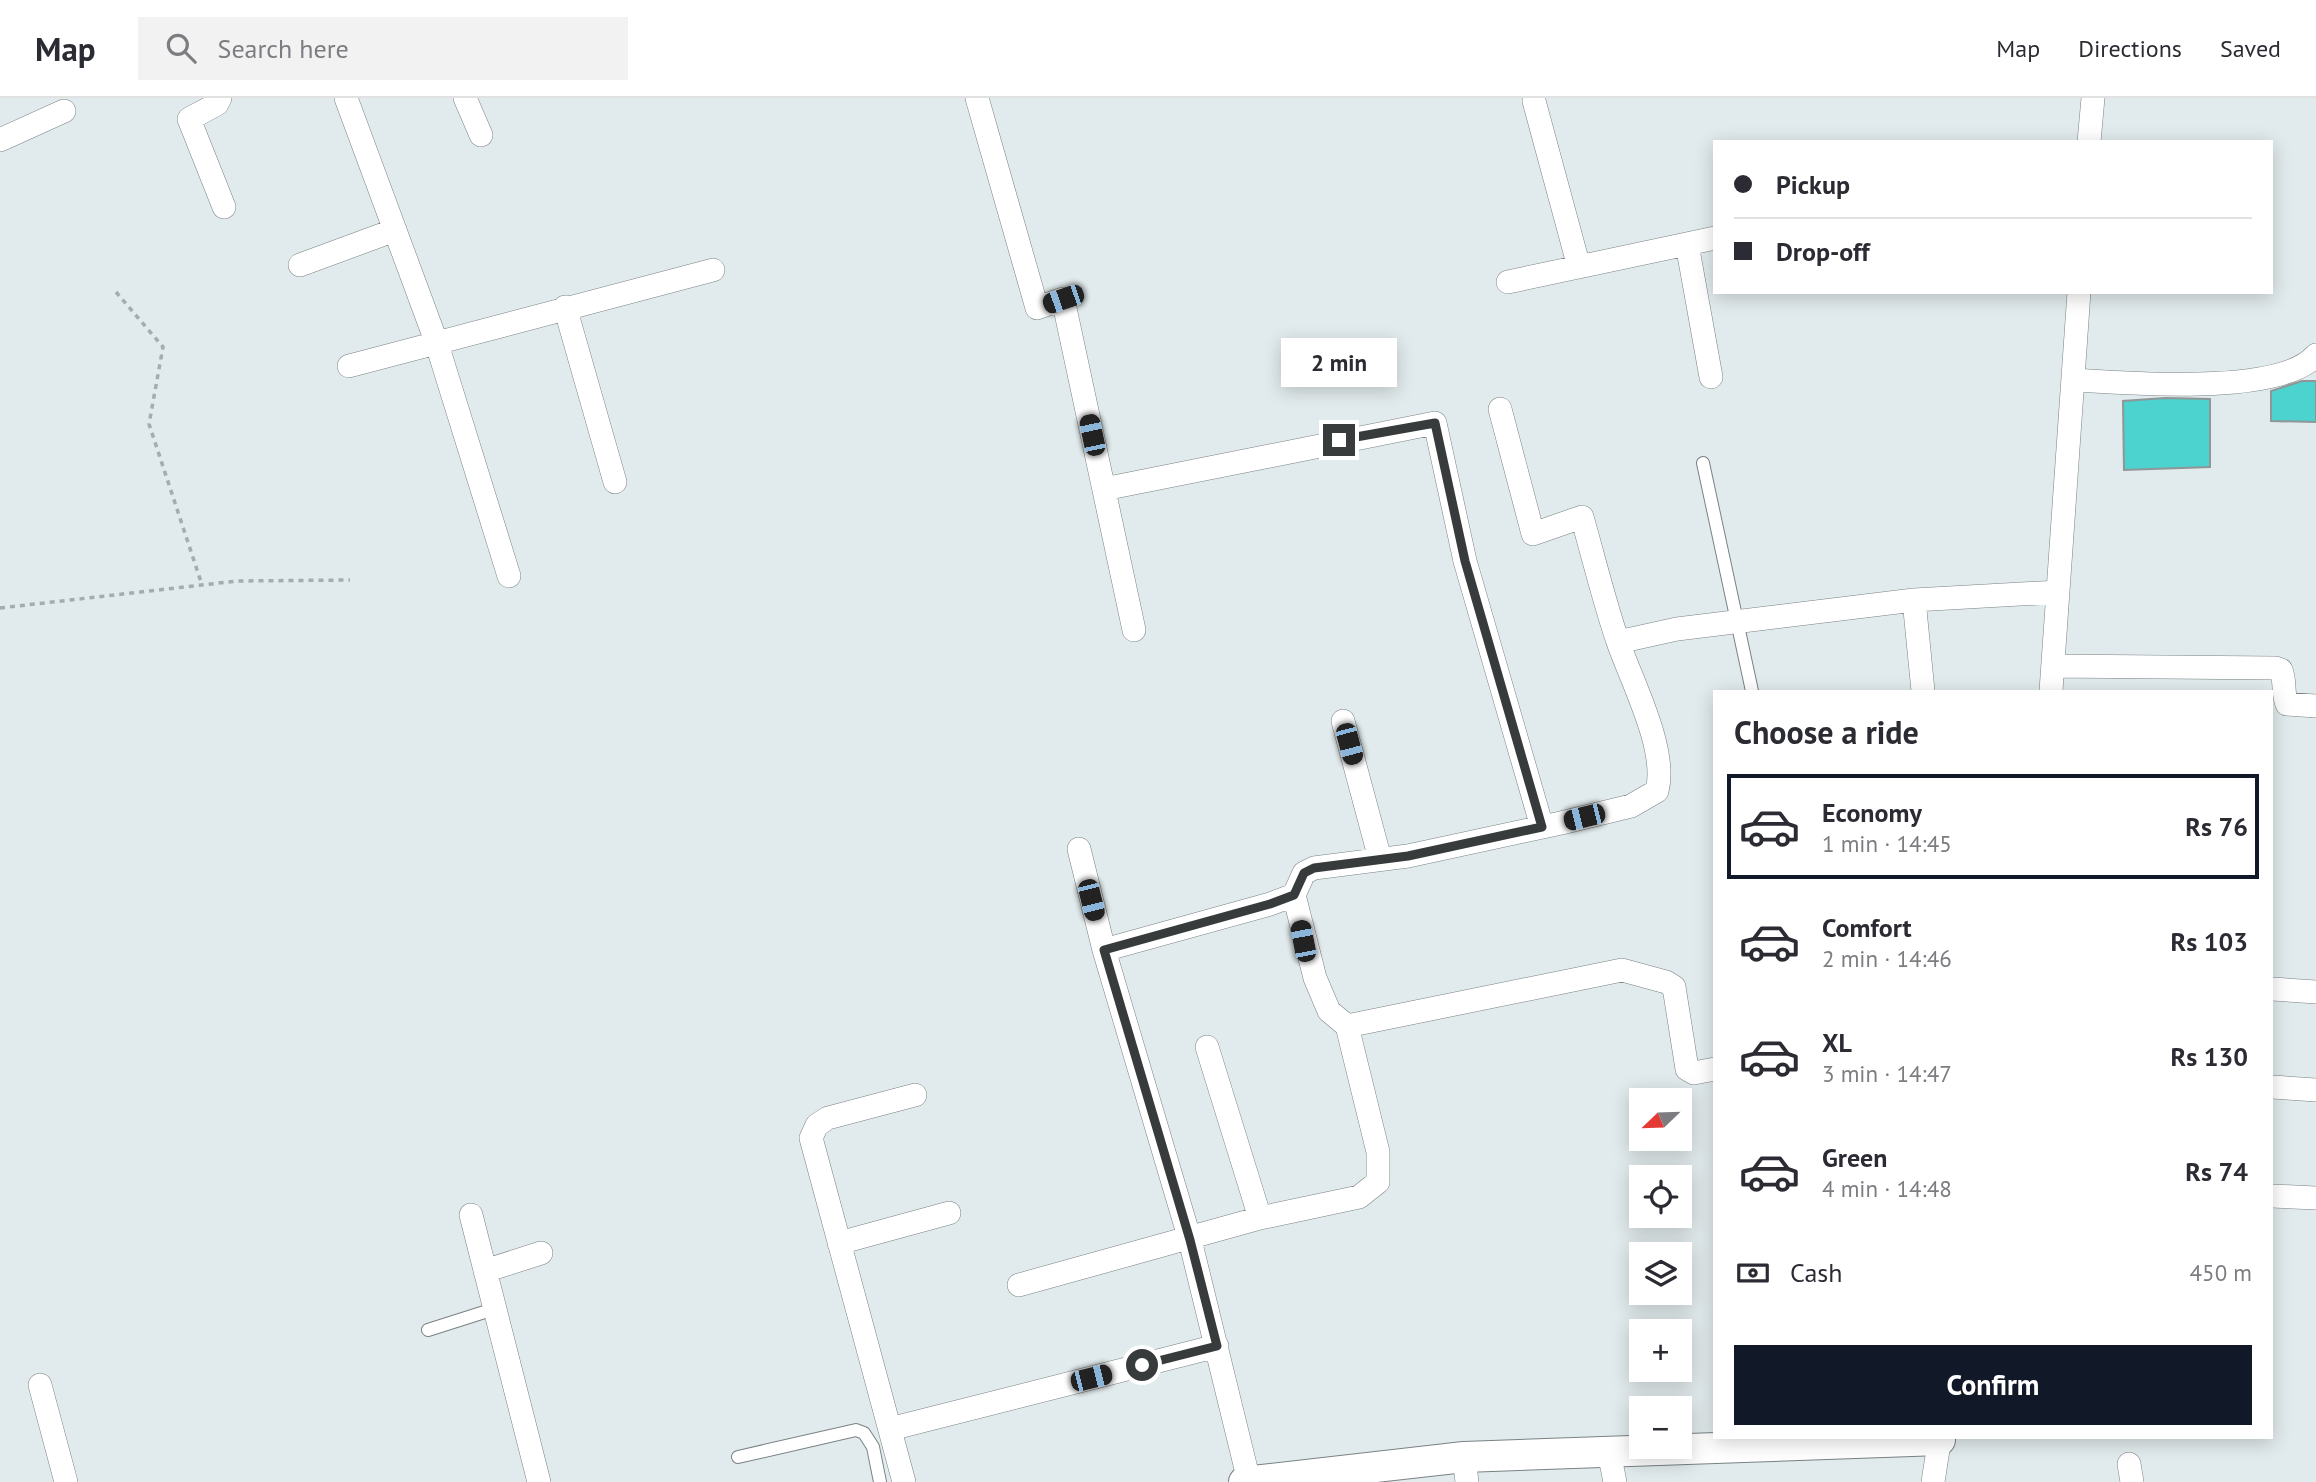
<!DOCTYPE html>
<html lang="en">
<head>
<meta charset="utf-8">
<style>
  body { margin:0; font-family:"PT Sans",sans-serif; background:#f2f2f3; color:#2b2b33; height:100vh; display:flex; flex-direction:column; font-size:26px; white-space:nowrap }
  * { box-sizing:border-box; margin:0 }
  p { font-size:23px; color:#7c7c81 }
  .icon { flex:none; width:38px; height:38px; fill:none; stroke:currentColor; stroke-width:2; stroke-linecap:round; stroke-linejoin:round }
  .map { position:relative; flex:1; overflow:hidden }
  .details { position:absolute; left:1713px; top:592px; width:560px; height:749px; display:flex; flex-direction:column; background:#fff; border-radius:0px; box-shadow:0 4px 18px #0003 }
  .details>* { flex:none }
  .hud { position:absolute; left:1713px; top:42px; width:560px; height:154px; border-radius:0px; box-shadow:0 4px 18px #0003; display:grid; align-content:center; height:154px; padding:0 21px; background:#fff }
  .needle { width:46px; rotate:247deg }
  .tools { position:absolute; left:1629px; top:990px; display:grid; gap:14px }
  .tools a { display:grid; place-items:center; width:63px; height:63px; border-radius:0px; background:#fff; box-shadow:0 4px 18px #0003; font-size:35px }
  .end { position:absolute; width:32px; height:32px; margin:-16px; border:9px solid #383b3c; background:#fff; box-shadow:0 0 0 4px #fff }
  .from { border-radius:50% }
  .bubble { position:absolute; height:49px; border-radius:0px; background:#fff; box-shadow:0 4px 18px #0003; font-size:23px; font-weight:700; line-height:49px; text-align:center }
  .car { position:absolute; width:21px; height:42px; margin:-21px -10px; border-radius:9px; box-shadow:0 0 5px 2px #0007; background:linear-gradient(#222 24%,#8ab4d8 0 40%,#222 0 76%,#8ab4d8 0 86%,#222 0) }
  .hud b { display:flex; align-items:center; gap:24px; height:66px; font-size:26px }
  .hud b+b { border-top:2px solid #e1e1e2 }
  .hud i { width:18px; height:18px; background:#2b2b33 }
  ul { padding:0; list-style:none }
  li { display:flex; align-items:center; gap:21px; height:105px; margin:0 14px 10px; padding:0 7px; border:4px solid transparent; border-radius:0px }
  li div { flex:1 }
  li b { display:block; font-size:26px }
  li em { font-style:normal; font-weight:700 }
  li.on { border-color:#111827 }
  li>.icon { width:63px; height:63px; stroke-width:1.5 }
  h2 { padding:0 21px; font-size:32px; line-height:84px }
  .pay { display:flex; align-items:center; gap:18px; height:77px; padding:0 21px; font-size:26px }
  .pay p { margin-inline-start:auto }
  .cta { display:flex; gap:14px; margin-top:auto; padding:14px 21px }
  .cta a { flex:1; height:80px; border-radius:0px; background:#111827; color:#fff; font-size:28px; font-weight:700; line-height:80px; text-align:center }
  header { display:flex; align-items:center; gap:42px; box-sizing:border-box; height:98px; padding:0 35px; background:#fff; border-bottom:2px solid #e1e1e2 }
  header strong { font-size:33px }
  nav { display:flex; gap:38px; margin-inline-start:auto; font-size:24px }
  .search { width:490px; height:63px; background:#f2f2f3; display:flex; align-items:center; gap:18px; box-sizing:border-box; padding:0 24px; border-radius:0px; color:#7c7c81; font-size:26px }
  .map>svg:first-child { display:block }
</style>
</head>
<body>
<header>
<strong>Map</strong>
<div class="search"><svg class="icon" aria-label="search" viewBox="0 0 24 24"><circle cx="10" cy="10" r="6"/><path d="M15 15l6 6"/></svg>Search here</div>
<nav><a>Map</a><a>Directions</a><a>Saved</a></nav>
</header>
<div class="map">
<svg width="2316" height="1384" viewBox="0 0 2316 1384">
  <rect width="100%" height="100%" fill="#e1eaec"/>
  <path fill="#4cd2cf" stroke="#8e9796" stroke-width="2" d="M2302,283H2316V324L2271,323V293Z
    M2165,300L2210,301V369L2124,372L2123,303Z"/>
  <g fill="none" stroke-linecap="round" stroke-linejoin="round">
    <defs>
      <path id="service" d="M1703,365L1752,593
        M428,1232L494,1211
        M738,1359L856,1332L864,1335L873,1349L880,1384"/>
      <path id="minor" d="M220,0L217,6L189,21L224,109
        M346,0L436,243L509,478
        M465,0L481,37
        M977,0L1037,210L1063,201L1134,532
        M1534,3L1579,169
        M0,42L64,13
        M2089,44L2093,0
        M1687,146L1711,279
        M300,167L395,132
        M1508,184L1715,140
        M565,209L615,384
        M349,268L713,172
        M2074,282C2128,285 2280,298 2316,257
        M1104,391L1435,325L1465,463L1542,729
        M1914,502L1923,593
        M1618,544L1677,531L1914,502L2058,494
        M2053,568L2275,570L2281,572C2286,584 2282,595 2287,606L2316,608
        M2051,593L2079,194
        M1343,623L1380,761
        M1079,751L1104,852L1190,1142L1249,1383
        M1104,852L1270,806L1294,797L1304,775L1314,770L1408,758L1561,725L1631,708L1657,693C1668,652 1632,584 1618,544C1604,503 1594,461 1582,419L1533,436L1500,311
        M2272,891L2316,894
        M1347,928L1622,872L1666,884L1674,889L1687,971L1694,975L1715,971
        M1207,949L1260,1120
        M2272,989L2316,992
        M2272,1098L2316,1100
        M471,1117L539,1384
        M839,1145L949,1115
        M485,1173L541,1155
        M1019,1187L1260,1120L1359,1099L1378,1084V1054L1347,928L1329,913L1315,880L1294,797
        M40,1287L66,1384
        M890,1331L1217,1248
        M1609,1354L1615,1384
        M1464,1359L1467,1384
        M2129,1366L2132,1384
        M904,1384L811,1040L817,1027L828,1020L915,997
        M1933,1384L1940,1339"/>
      <path id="tertiary" d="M1244,1384L1464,1359L1940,1342"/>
    </defs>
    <use href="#service" stroke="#7a8284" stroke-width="14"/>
    <use href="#minor" stroke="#7a8284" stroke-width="24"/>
    <use href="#tertiary" stroke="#7a8284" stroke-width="32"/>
    <path stroke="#a5acae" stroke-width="3.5" stroke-dasharray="5 5" stroke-linecap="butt" d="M116,194L163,249L149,326L202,487
      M0,510L237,483L350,482"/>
    <use href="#service" stroke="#fff" stroke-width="12"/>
    <use href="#minor" stroke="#fff" stroke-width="23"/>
    <use href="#tertiary" stroke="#fff" stroke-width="30"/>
  </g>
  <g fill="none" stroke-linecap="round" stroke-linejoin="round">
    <path stroke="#383b3c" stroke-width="9" d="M1142,1267L1217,1248L1190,1142L1104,852L1270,806L1294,797L1304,775L1314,770L1408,758L1542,729L1465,463L1435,325L1339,342"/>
  </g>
</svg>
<div class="tools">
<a><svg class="needle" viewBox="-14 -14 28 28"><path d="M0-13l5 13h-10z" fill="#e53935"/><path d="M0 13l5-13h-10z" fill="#7c7c81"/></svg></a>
<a><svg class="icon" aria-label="locate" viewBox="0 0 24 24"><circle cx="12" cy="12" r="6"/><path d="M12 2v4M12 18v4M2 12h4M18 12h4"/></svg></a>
<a><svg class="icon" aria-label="layers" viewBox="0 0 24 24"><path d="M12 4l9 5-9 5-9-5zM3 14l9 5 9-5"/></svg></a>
<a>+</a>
<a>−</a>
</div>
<i class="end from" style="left:1142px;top:1267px"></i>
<i class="end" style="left:1339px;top:342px"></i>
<div class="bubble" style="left:1281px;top:240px;width:116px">2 min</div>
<i class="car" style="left:1063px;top:201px;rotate:251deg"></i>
<i class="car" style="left:1092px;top:337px;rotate:348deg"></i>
<i class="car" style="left:1349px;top:646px;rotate:165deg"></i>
<i class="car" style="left:1584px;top:719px;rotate:256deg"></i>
<i class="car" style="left:1091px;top:802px;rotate:166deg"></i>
<i class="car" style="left:1303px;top:843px;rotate:349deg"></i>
<i class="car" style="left:1091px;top:1280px;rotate:76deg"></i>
<div class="hud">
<b><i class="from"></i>Pickup</b>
<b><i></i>Drop-off</b>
</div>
<section class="details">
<h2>Choose a ride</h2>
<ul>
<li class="on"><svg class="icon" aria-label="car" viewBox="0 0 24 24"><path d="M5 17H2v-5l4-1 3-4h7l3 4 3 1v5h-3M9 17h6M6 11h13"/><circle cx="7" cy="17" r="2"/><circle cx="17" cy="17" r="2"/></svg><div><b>Economy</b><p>1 min · 14:45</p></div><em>Rs 76</em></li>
<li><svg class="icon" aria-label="car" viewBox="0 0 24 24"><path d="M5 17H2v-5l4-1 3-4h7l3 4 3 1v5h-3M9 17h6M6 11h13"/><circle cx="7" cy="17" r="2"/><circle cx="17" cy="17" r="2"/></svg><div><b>Comfort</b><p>2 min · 14:46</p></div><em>Rs 103</em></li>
<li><svg class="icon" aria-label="car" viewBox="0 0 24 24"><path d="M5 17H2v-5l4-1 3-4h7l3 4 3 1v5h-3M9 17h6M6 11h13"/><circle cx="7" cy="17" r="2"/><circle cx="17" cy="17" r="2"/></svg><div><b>XL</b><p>3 min · 14:47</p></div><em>Rs 130</em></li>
<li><svg class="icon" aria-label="car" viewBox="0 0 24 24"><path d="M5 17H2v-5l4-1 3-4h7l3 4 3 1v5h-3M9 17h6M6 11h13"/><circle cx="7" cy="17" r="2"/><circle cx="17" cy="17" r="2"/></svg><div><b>Green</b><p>4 min · 14:48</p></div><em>Rs 74</em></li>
</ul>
<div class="pay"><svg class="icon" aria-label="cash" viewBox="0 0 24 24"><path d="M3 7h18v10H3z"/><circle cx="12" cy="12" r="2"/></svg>Cash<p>450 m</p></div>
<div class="cta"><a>Confirm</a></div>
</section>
</div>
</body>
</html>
